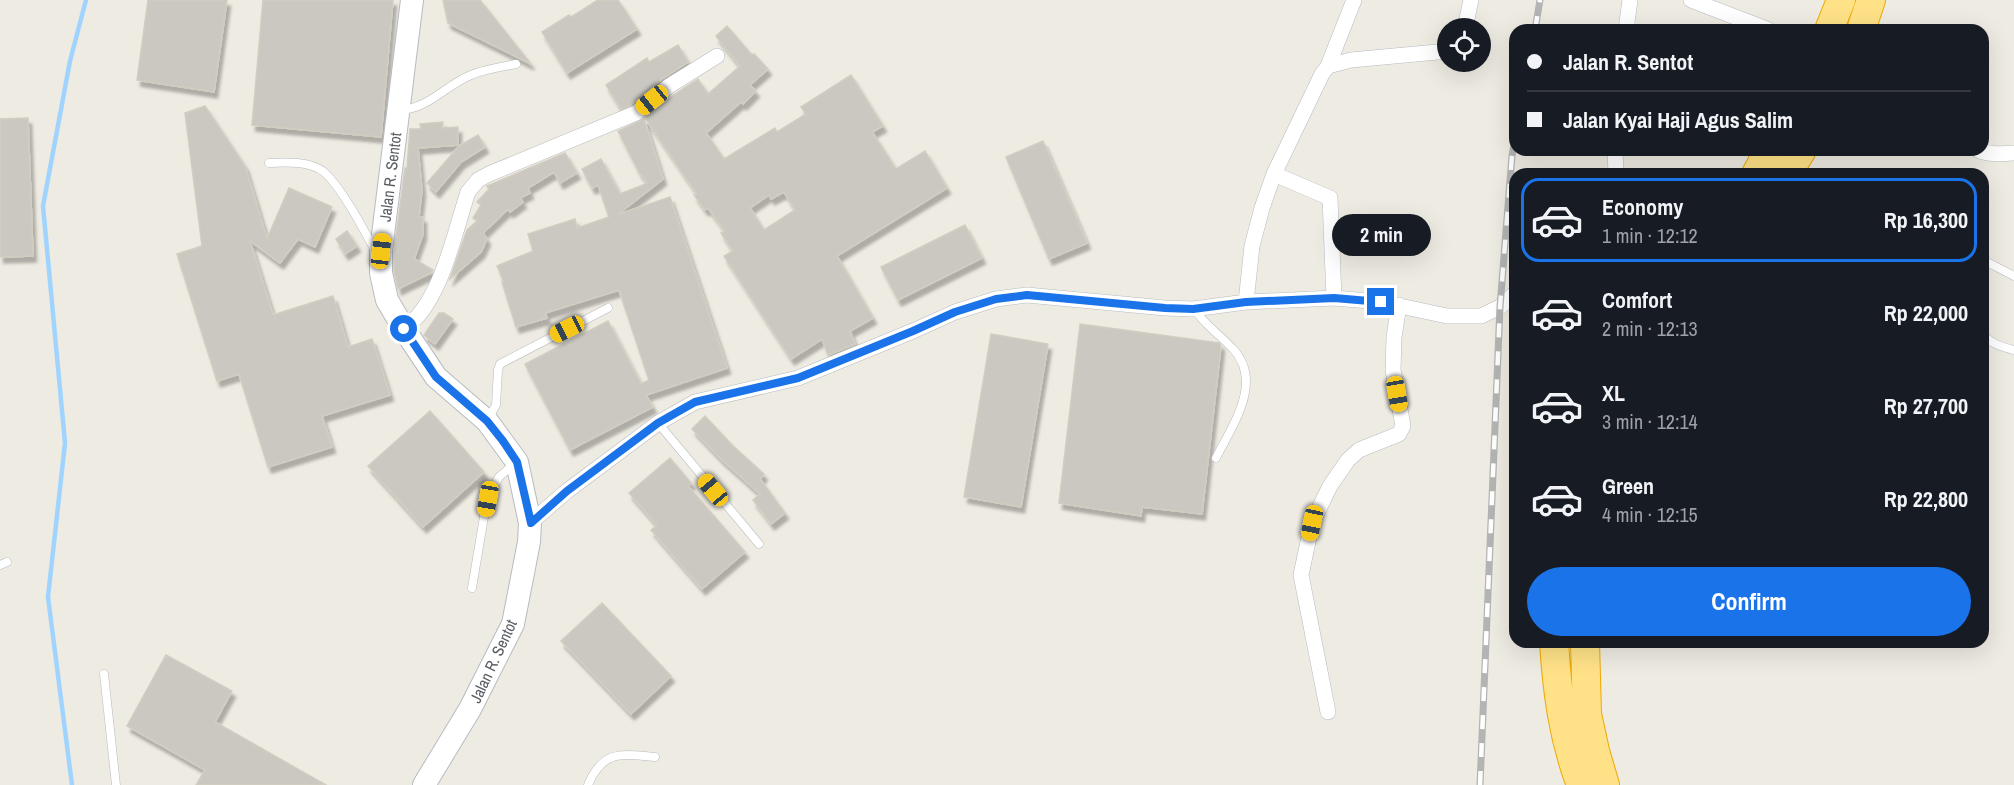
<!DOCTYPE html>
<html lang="en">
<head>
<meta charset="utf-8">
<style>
  body { margin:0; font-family:"Archivo Narrow",sans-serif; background:#20242c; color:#f1f3f6; height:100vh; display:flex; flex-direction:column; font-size:22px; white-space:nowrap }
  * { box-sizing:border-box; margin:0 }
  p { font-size:20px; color:#9ea1a6 }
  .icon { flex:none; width:33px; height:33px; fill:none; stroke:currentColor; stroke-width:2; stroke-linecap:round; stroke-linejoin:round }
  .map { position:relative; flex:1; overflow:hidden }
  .details { position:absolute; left:1509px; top:168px; width:480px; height:480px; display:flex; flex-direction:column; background:#171b24; border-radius:18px; box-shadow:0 6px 24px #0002 }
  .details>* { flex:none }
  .top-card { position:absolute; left:1509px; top:24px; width:480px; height:132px; border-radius:18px; box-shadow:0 6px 24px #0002; display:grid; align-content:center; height:132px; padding:0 18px; background:#171b24 }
  .buttons { position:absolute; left:1437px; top:18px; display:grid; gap:12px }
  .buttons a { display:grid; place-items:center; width:54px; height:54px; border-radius:50%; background:#171b24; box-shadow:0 6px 24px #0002; font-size:30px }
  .end { position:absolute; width:27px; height:27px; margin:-14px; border:8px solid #1a73e8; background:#fff; box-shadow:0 0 0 3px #fff }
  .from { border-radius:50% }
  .bubble { position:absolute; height:42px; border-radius:21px; background:#171b24; box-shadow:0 6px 24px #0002; font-size:20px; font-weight:700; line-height:42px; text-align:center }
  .car { position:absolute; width:18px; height:36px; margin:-18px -9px; border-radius:8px; box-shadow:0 0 4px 2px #0007; background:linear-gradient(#f5c518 24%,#345 0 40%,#f5c518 0 76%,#345 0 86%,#f5c518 0) }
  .top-card b { display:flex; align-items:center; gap:21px; height:57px; font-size:22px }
  .top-card b+b { border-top:2px solid #363941 }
  .top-card i { width:15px; height:15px; background:#f1f3f6 }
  ul { padding:10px 0 0; list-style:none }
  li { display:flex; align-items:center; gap:18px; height:84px; margin:0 12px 9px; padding:0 6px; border:3px solid transparent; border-radius:18px }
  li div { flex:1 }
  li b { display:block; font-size:22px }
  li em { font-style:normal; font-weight:700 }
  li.current { border-color:#1a73e8 }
  li>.icon { width:54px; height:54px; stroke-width:1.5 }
  .button { display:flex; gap:12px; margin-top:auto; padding:12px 18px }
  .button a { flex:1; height:69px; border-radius:36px; background:#1a73e8; color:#fff; font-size:24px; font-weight:700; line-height:69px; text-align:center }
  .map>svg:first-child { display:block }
</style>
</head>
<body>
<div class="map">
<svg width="2014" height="785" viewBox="0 0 2014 785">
  <defs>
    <filter id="shadow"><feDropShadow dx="3.5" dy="6" stdDeviation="1.5" flood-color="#0004"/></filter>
  </defs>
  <rect width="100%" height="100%" fill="#eeebe2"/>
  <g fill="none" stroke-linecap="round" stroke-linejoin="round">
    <path stroke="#a0d4ff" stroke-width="4.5" d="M72,785L48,597L65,443L43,206L70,61L86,0"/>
  </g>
  <path fill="#cac8c1" stroke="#d2cdc0" stroke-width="1.5" fill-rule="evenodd" filter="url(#shadow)" d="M148,0H227L214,92L137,80Z
    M263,0H393L381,137L252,125Z
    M443,0H480L531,64L448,23Z
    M598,0H618L637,29L567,73L542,32L569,15L571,17Z
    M727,26L752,55L754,54L768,69L750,85L756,91L743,104L741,102L706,133L724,159L775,128L777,132L806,114L801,107L851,75L883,126L872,132L896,169L925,151L947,188L837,256L873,318L850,331L855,344L828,355L822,339L791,359L724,256L733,251L721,233L725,231L708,208L705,210L694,195L697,194L645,118L675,94L698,79L708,94L740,66L716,36ZM784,192L795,210L764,230L750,208L769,195L771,199Z
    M678,45L688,62L663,78L631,105L621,109L606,85L647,58L649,62Z
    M205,106L245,166L267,239L289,188L332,207L315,247L298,239L280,263L250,241L273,315L333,296L348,347L372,339L390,395L322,416L332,447L268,467L239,374L217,381L177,254L202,246L185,113Z
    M28,118L33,256L0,257V119Z
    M644,119L663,179L617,215L670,197L727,368L646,395L653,407L570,450L525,364L608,321L641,384L649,380L619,290L545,313L547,318L516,327L502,282H504L497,266L533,251L528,234L575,219L577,228L609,217L598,185L592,188L582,169L601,159L620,194L648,183L639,172L618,131Z
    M443,122L442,128L458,127V145L418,148L422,190L419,217H423V234L414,259L433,270L431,273L398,289L394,272V252L405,168H407L410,129H421L420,124Z
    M478,135L485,147L461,162L436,192L427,183L459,146Z
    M1043,141L1087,243L1049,259L1006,157Z
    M565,153L577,173L560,183L554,172L528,188L530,193L520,198L523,202L510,212L508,209L483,233L487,239L481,252L450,279L467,230L477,221L473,218L481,205L477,202L489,189L487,186Z
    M965,225L982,258L898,300L881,267Z
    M347,231L357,246L345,254L336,239Z
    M439,313H444L453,319L435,344L424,335Z
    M1080,324L1219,343L1221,346L1202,514L1142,507L1141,516L1059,503Z
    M991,334L1048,344L1021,507L964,497Z
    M430,411L484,472L423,527L368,466Z
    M705,416L732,445L764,474L760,479L785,513L771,524L753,500L760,494L721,459L692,429Z
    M670,458L691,483L688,486L745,552L702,589L651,530L657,525L629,493Z
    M602,603L671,676L631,714L561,641Z
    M166,655L232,691L215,722L326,785H196L205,770L127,726Z"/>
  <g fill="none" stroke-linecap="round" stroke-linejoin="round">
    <defs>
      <path id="lane" d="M400,110C428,109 446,85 471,75C485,69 501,67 516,64
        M269,163C286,162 310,161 324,172C341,187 362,226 373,247L378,249
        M1983,260L2014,276
        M1194,309C1205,325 1220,335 1233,349C1264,382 1232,426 1216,458
        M1983,333C1989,344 2003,347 2014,350
        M488,419L496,405L498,370L500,364L608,308
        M658,423L759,544
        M0,565L7,562
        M472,588L487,499L499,477L513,465
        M104,674L116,785
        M588,785C603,749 622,754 655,757"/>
      <path id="street" d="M1691,0L1769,30
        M1465,28L1471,0
        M1626,30L1630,0
        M1328,66L1354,0
        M1615,150L1616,174
        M1978,150C1990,155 2001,154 2014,153
        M1274,174L1330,198L1334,298
        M1246,302L1252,246L1262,208L1274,174L1322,74L1328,66L1351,60L1448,51
        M404,329C441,303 454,234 468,192L478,180L489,174L636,113L669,86L717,56
        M530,523L567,491L658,423L695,402L798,378L913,331L955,312L996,299L1027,295L1165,308L1193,309L1246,302L1334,298L1381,302L1447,316H1481L1500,307L1515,293
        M1328,712L1301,575L1312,523L1330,486L1348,460L1359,450L1399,434L1403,426L1393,370L1394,337L1399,305"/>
      <path id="secondary" d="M412,0L381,251V273L387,300L404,329L436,377L487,421L517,462L530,523L529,542L513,624L470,709L424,785"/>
      <path id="highway" d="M1829,30L1841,0
        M1861,30L1871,0
        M1756,174L1769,150
        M1787,174L1802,150
        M1554,642C1557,691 1563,738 1581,785
        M1585,642L1587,714L1595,751L1605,785"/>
    </defs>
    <use href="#lane" stroke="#b7babf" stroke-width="9"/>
    <use href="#street" stroke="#b7babf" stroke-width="16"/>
    <use href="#secondary" stroke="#b7bbc1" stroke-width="24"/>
    <use href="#highway" stroke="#efa800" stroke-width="30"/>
    <use href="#lane" stroke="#fff" stroke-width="8"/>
    <use href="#street" stroke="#fff" stroke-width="15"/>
    <use href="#secondary" stroke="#fff" stroke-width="22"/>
    <use href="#highway" stroke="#ffe287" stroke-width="28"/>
    <defs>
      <path id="rail" d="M1535,30L1540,0
        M1480,785L1500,307L1512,156L1515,139"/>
    </defs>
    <use href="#rail" stroke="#b3b4b4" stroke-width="7"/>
    <use href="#rail" stroke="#fff" stroke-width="4.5" stroke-dasharray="14" stroke-linecap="butt"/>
  </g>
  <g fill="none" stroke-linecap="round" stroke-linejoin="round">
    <path stroke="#1a73e8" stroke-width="8" d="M404,329L436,377L487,421L503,441L517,462L531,523L567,491L658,423L695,402L798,378L913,331L955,312L996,299L1027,295L1165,308L1193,309L1246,302L1334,298L1381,302"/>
  </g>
  <g text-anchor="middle" stroke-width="6" stroke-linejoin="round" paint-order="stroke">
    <g font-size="16" fill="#5a5e63" stroke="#fff">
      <text transform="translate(390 177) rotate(-83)" y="6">Jalan R. Sentot</text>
      <text transform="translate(493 661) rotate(-65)" y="6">Jalan R. Sentot</text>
    </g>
  </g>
</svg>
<div class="buttons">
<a><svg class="icon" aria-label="locate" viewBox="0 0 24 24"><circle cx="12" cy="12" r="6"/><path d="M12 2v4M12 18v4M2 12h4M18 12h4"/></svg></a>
</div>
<i class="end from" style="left:404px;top:329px"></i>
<i class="end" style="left:1381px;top:302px"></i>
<div class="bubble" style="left:1332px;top:214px;width:99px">2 min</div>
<i class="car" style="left:652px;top:100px;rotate:231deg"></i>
<i class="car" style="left:381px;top:251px;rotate:7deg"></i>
<i class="car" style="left:567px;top:329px;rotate:243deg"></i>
<i class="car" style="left:1397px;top:394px;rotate:170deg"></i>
<i class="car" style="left:713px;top:490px;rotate:320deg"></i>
<i class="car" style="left:488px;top:499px;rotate:190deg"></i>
<i class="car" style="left:1312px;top:523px;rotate:192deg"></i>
<div class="top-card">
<b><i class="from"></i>Jalan R. Sentot</b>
<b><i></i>Jalan Kyai Haji Agus Salim</b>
</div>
<section class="details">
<ul>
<li class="current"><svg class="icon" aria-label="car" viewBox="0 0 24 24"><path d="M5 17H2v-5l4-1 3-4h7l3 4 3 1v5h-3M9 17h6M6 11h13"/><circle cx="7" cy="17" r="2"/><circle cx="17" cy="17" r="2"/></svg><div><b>Economy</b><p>1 min · 12:12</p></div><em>Rp 16,300</em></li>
<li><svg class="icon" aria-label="car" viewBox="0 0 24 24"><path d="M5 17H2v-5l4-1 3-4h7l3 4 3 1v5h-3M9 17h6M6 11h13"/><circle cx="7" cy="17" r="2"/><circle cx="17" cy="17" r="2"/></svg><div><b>Comfort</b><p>2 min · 12:13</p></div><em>Rp 22,000</em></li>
<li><svg class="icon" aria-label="car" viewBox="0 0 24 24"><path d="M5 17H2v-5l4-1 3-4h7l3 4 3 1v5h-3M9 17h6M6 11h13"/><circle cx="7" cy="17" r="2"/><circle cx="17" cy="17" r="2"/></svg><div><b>XL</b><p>3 min · 12:14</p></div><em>Rp 27,700</em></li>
<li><svg class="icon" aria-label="car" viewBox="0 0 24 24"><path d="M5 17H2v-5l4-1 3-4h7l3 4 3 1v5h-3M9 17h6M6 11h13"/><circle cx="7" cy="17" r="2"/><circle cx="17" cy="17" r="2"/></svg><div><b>Green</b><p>4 min · 12:15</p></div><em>Rp 22,800</em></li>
</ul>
<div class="button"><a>Confirm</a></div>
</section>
</div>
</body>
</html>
